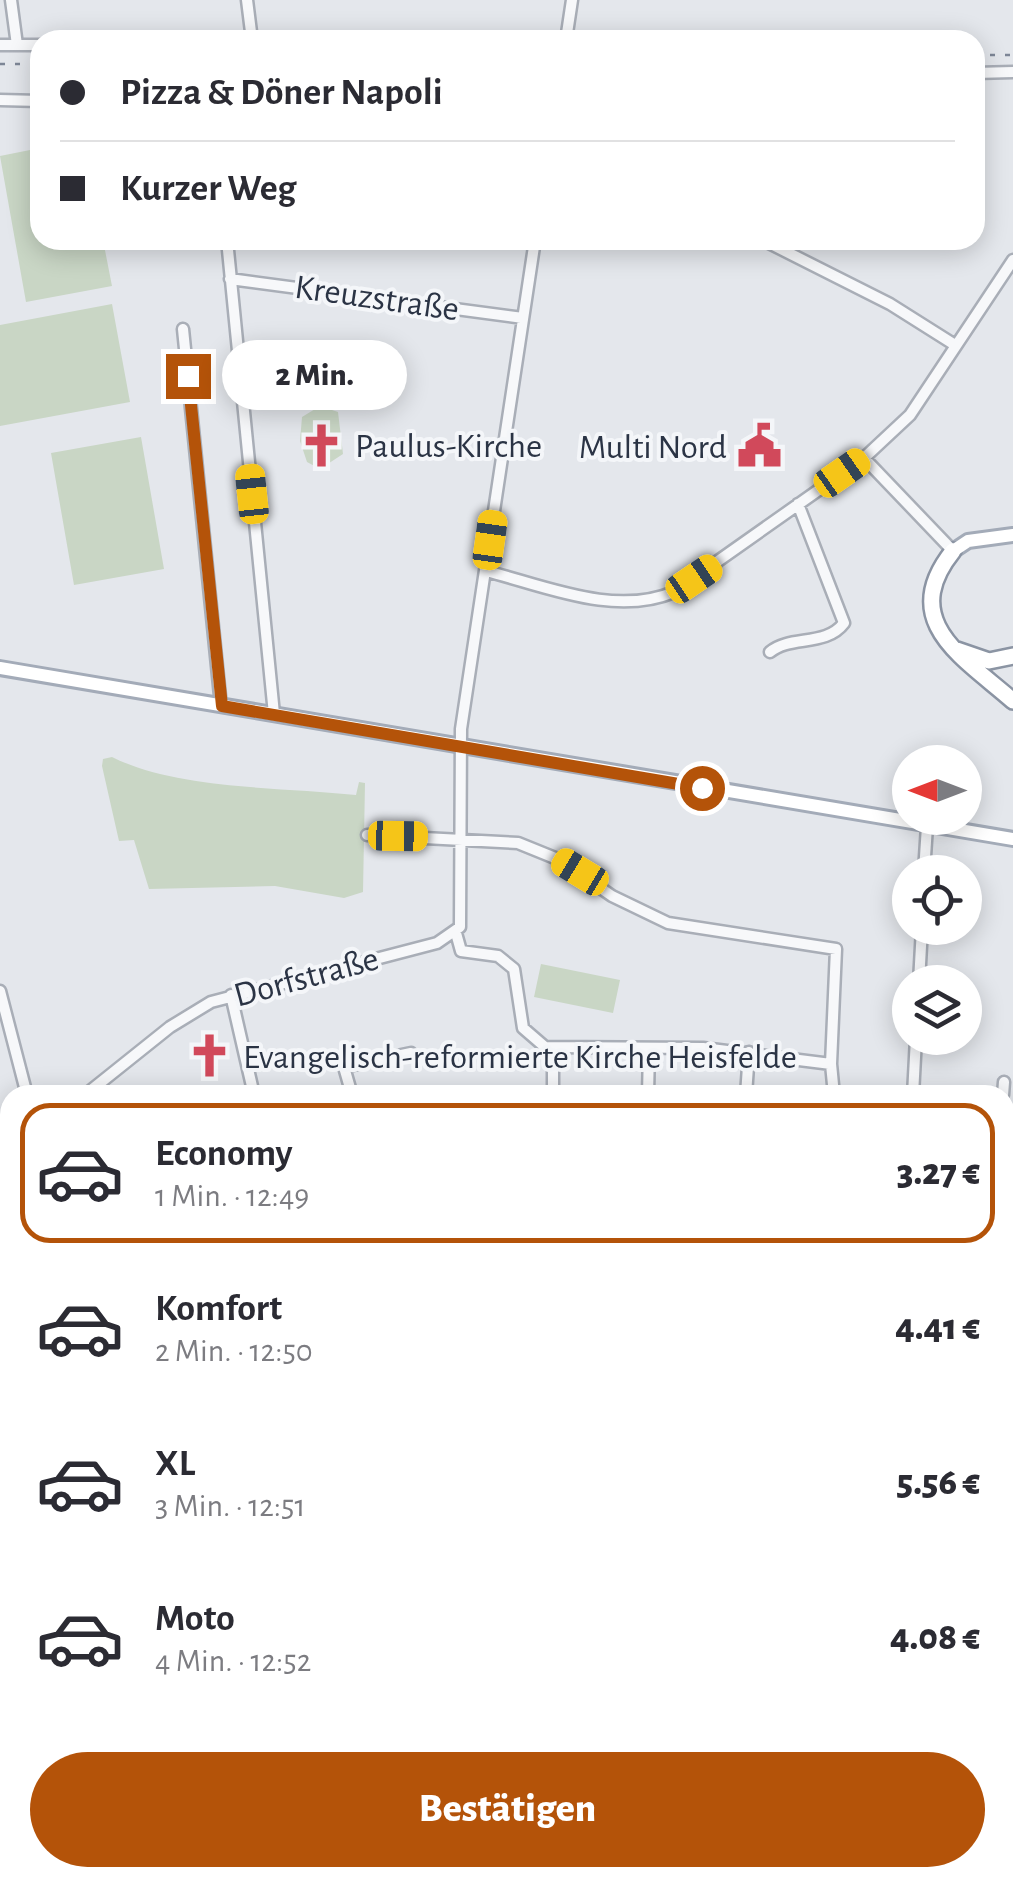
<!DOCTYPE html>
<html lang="de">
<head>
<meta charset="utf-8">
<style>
  body { margin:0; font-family:"Alegreya Sans",sans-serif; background:#f7f7f7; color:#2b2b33; height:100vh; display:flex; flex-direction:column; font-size:38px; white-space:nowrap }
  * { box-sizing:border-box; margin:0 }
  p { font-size:32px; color:#7c7c81 }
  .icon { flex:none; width:55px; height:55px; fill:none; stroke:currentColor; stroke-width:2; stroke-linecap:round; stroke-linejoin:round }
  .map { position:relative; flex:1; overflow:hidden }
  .panel { position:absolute; left:0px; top:1085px; width:1015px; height:802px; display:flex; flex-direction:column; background:#fff; border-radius:30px 30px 0 0; box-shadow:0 5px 25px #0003 }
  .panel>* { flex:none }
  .guide { position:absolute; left:30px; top:30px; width:955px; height:220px; border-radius:30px; box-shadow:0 5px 25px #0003; display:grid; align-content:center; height:220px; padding:0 30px; background:#fff }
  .needle { width:65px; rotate:270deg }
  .fabs { position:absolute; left:892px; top:745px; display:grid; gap:20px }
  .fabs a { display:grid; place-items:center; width:90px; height:90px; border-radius:50%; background:#fff; box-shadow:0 5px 25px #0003; font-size:50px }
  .end { position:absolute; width:45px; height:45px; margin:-22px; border:12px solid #b45309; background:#fff; box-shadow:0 0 0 5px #fff }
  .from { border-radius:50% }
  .bubble { position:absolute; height:70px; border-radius:35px; background:#fff; box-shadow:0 5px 25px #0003; font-size:32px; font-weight:800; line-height:70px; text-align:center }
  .car { position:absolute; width:30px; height:60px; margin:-30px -15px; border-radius:12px; box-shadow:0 0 8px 2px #0007; background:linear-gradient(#f5c518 24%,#345 0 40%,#f5c518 0 76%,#345 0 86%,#f5c518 0) }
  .guide b { display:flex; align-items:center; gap:35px; height:95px; font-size:38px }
  .guide b+b { border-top:2px solid #e1e1e2 }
  .guide i { width:25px; height:25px; background:#2b2b33 }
  ul { padding:18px 0 0; list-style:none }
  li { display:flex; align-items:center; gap:30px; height:140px; margin:0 20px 15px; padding:0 10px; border:5px solid transparent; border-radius:30px }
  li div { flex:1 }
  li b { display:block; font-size:38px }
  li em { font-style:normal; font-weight:800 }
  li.active { border-color:#b45309 }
  li>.icon { width:90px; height:90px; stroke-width:1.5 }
  .button { display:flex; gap:20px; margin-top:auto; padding:20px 30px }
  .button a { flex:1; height:115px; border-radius:60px; background:#b45309; color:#fff; font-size:40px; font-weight:800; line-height:115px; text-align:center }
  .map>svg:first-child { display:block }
</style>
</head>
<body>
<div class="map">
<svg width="1013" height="1887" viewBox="0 0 1013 1887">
  <rect width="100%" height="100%" fill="#e4e7ec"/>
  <path fill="#c9d6c5" d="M40,148V240H103L112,286L26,302L0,156Z
    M112,304L130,402L0,426V325Z
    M320,406L338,412L343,454L320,469L307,462L300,441L302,417Z
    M141,437L164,569L74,585L51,453Z
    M112,757C178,790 282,787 356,795L359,782L365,783L363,892L344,898L275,886L149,889L134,840L119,841L102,766L103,759Z
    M541,964L620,980L613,1013L534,997Z
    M1005,1233L1013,1234V1432H1005Z
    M1005,1567H1013V1762L1005,1766Z
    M1013,1781V1887H983L981,1878H1005V1783Z
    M74,1878H510L523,1882L524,1887H76Z
    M720,1878H979L981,1887H689Z"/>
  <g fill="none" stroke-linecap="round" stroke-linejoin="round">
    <path stroke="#9fb4cc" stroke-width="2.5" d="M0,1503H10
      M0,1579L10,1622
      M0,1640L10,1687
      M1005,1750L1013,1743
      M0,1856L10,1854
      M54,1878L56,1887
      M72,1878L75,1887
      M188,1878L190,1887
      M366,1878L367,1887"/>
    <defs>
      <path id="minor" d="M11,0L17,45
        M247,0L252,40
        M537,40L566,39
        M566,40L572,0
        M0,45H40
        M975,73L1013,72
        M0,100L40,101
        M227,240L274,714
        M763,240L890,304L955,345
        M230,279L523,318
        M183,329L221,706
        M864,458L953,551
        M486,571C545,586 615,617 674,592L864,458L910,415L1013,260
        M770,652C790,635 826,647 844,623L798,504
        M367,835L518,843L560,860L612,896L668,923L836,949L831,1064
        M924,872L927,826
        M456,933L461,951L498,956L514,969L523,1028L545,1047L703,1048L831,1064L834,1095
        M919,982L922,928
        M0,991L27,1095
        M231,995L254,1095
        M85,1095L170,1027L211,1002L437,943L460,927L461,729L535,240
        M352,1095L344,1067L411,1053
        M553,1095V1049
        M648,1095L649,1049
        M746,1095L749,1052
        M913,1095L916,1038
        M1003,1095L1004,1082
        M0,1138L10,1135
        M0,1274L10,1271
        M1005,1434H1013
        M0,1609L10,1655
        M62,1878L65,1887"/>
      <path id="major" d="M953,551L968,541L1013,535
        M0,668L1013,839"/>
      <path id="highway" d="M953,551C896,622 966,659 1013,701
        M957,650L989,661L1013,656"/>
    </defs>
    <use href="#minor" stroke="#a9aeb7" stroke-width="15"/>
    <use href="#major" stroke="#a3abb8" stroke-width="18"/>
    <use href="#highway" stroke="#8b94a3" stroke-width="20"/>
    <use href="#minor" stroke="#f7f8fa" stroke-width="10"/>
    <use href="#major" stroke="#fff" stroke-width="12"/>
    <use href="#highway" stroke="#fff" stroke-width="15"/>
    <path stroke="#7d8696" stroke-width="2.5" stroke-dasharray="5 10" stroke-linecap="butt" d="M975,55H1013
      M0,64H40"/>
  </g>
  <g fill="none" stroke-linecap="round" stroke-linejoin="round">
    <path stroke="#b45309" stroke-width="12" d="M188,376L222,706L702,788"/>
  </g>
  <defs>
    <symbol id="church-bare" viewBox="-9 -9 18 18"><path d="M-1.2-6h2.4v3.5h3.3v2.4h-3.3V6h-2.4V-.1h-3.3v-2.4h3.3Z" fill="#d1495b" stroke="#f4f6f9" stroke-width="2.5" paint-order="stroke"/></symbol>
    <symbol id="civic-bare" viewBox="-9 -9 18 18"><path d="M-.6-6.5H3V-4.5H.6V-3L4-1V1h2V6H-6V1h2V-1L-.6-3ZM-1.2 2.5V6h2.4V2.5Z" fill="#d1495b" stroke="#f4f6f9" stroke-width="2.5" paint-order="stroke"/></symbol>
  </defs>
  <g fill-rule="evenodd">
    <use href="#church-bare" x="290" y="414" width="63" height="63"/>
    <use href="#civic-bare" x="728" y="414" width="63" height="63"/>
    <use href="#church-bare" x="178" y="1024" width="63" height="63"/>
  </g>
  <g text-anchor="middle" stroke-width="8" stroke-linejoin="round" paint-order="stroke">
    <g font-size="35" fill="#2b3445" stroke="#f4f6f9">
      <text transform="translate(377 297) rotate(8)" y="12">Kreuzstraße</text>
      <text transform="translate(306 976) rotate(-15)" y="12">Dorfstraße</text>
    </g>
    <g font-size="35" fill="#2b3445" stroke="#f4f6f9" text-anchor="start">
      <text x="355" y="457">Paulus-Kirche</text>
      <text x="727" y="458" text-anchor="end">Multi Nord</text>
      <text x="243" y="1068">Evangelisch-reformierte Kirche Heisfelde</text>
    </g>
  </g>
</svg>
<div class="fabs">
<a><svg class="needle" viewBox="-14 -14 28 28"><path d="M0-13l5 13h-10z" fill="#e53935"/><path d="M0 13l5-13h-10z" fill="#7c7c81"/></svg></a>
<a><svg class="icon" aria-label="locate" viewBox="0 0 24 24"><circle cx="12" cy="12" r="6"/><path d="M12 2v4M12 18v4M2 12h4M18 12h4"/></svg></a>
<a><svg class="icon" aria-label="layers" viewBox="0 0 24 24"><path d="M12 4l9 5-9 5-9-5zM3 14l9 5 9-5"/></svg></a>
</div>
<i class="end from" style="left:702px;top:788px"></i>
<i class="end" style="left:188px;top:376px"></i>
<div class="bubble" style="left:222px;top:340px;width:185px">2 Min.</div>
<i class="car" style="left:842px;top:473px;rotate:55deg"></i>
<i class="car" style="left:252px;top:494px;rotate:354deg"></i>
<i class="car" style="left:490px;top:540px;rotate:8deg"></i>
<i class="car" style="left:694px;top:579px;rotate:56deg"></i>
<i class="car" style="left:398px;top:836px;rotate:91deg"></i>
<i class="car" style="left:580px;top:872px;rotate:301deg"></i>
<div class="guide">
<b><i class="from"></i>Pizza &amp; Döner Napoli</b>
<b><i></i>Kurzer Weg</b>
</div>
<section class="panel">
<ul>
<li class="active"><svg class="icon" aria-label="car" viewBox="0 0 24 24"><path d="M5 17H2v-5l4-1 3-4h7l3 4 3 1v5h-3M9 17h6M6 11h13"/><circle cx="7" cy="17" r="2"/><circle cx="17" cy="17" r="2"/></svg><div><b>Economy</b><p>1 Min. · 12:49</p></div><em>3.27 €</em></li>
<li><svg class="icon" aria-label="car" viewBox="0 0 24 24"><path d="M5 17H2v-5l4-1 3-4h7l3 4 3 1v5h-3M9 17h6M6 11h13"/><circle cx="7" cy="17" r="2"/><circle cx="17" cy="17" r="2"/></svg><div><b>Komfort</b><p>2 Min. · 12:50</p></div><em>4.41 €</em></li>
<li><svg class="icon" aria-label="car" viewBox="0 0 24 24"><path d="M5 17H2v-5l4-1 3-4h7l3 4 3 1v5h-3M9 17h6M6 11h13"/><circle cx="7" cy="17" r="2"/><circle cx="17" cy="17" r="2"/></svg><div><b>XL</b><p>3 Min. · 12:51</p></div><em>5.56 €</em></li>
<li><svg class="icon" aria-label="car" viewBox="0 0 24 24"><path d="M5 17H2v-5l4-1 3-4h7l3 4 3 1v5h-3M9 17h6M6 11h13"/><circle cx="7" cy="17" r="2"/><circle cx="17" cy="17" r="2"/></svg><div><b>Moto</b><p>4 Min. · 12:52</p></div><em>4.08 €</em></li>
</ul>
<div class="button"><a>Bestätigen</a></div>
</section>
</div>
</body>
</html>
